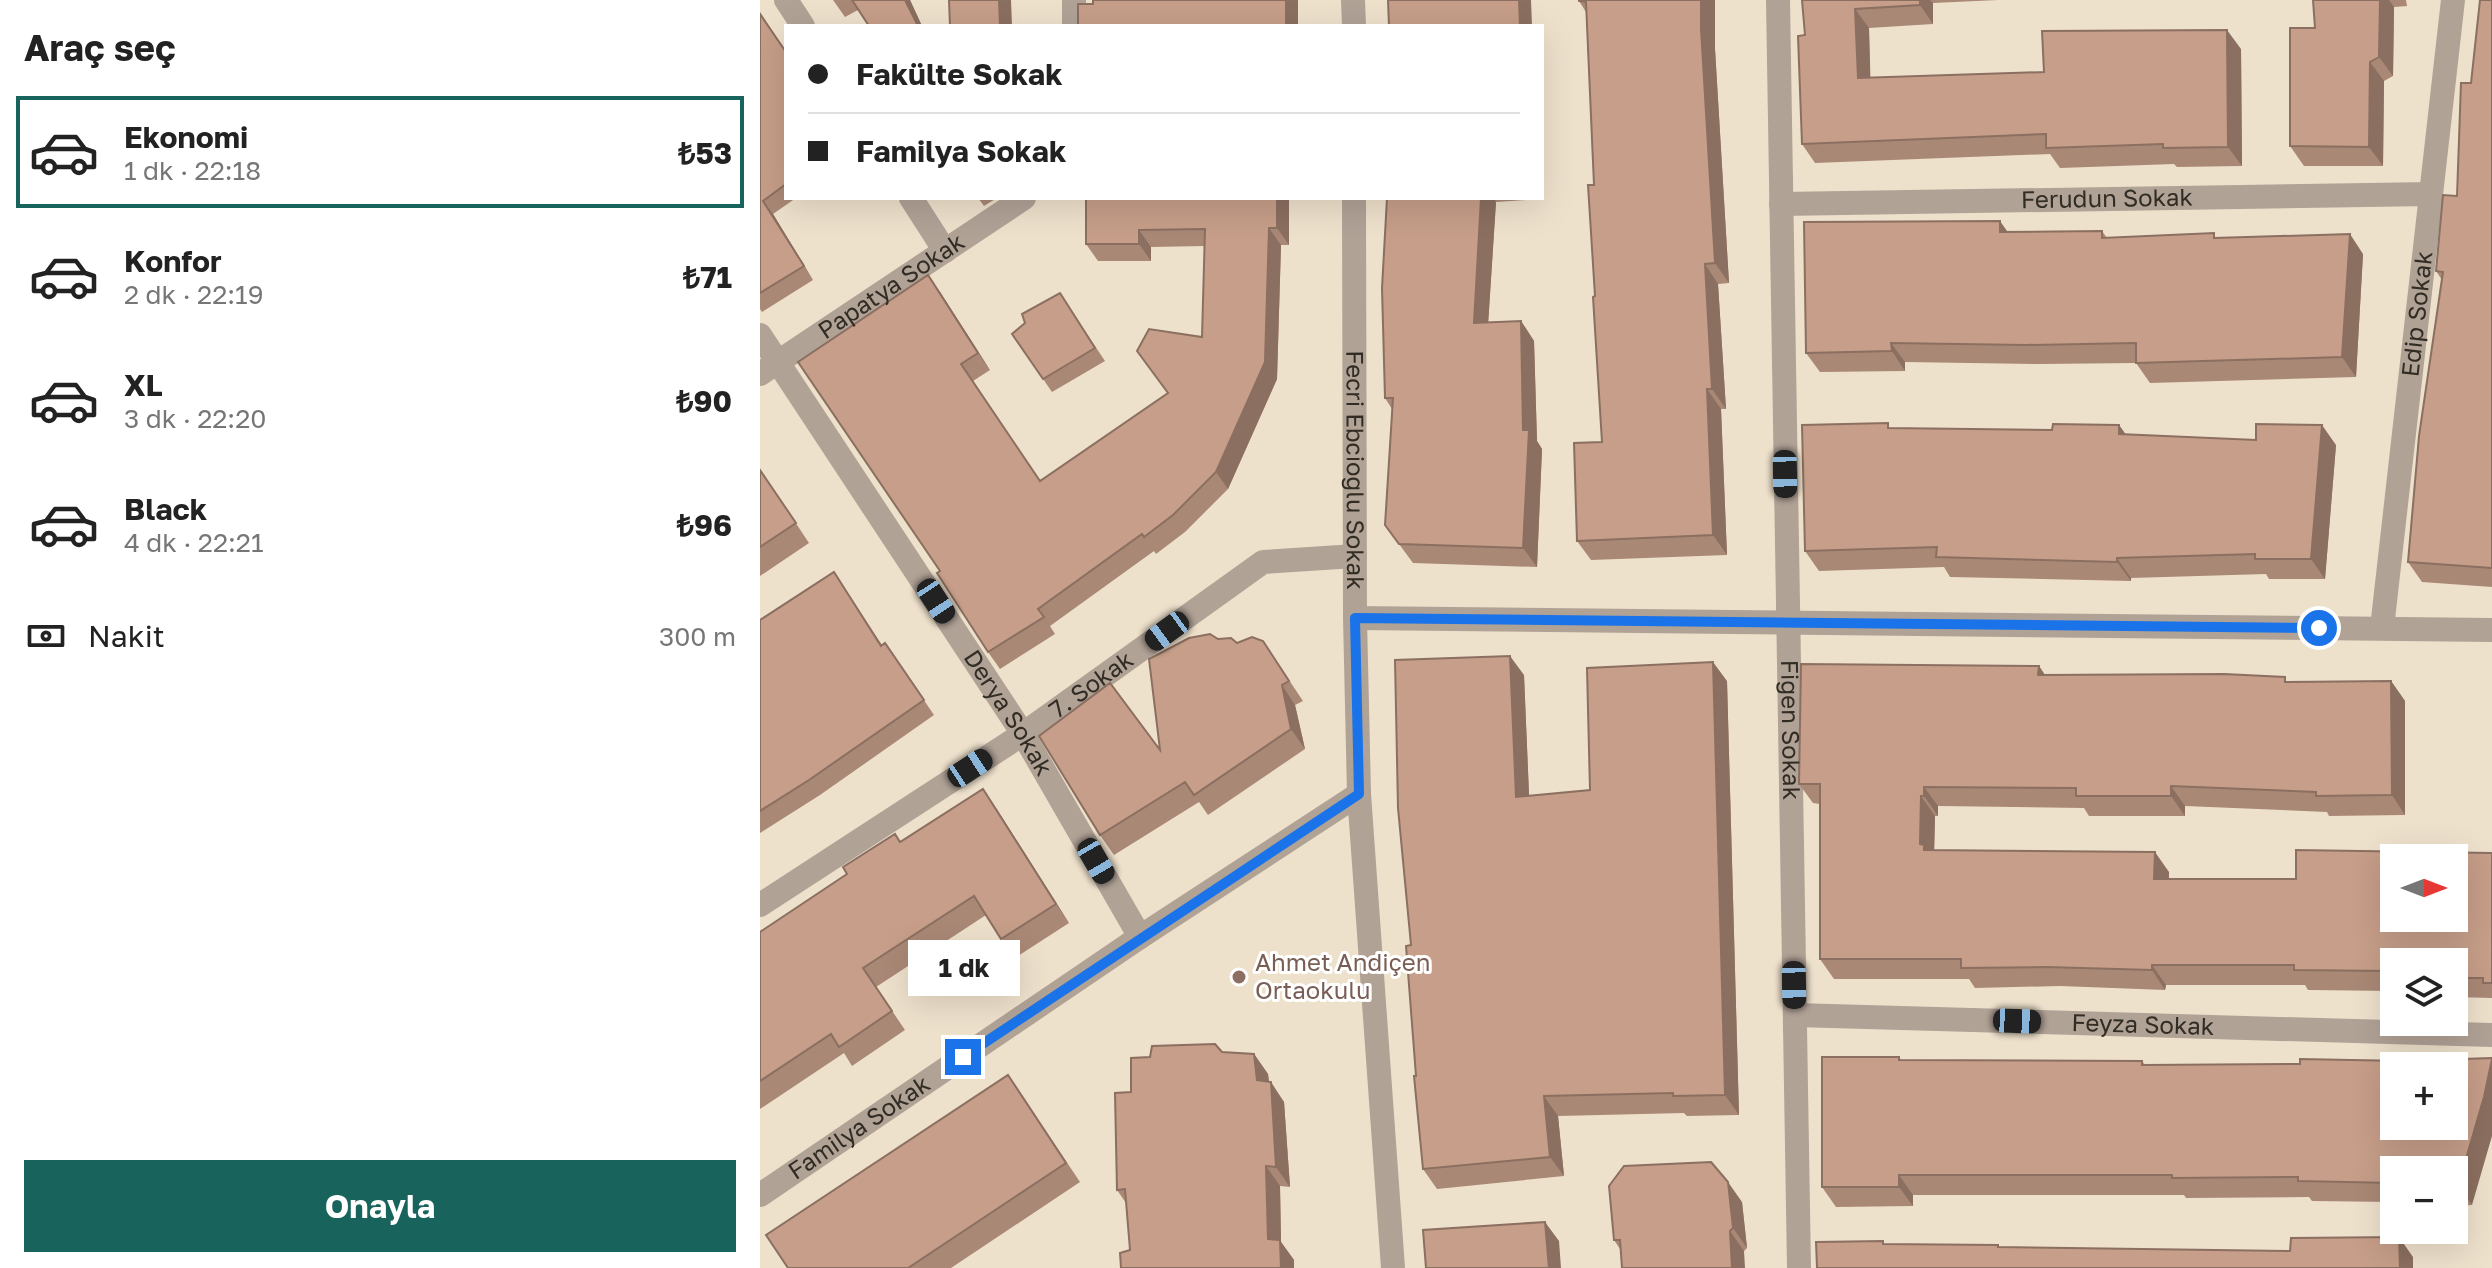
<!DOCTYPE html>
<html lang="tr">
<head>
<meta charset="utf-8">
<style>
  body { margin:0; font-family:"Golos Text",sans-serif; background:#f2f2f2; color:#222; height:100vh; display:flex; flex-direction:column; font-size:30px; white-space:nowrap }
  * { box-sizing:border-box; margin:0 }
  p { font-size:26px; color:#767676 }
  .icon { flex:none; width:44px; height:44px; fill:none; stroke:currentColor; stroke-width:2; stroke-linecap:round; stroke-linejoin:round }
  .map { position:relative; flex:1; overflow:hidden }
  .panel { display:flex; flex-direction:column; background:#fff; width:760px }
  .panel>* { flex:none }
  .banner { position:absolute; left:24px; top:24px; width:760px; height:176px; border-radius:0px; box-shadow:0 8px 32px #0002; display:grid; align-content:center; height:176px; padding:0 24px; background:#fff }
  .needle { width:52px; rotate:90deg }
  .fabs { position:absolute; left:1620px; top:844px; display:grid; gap:16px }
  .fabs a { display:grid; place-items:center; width:88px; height:88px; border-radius:0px; background:#fff; box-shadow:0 8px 32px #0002; font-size:40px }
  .end { position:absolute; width:36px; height:36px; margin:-18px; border:10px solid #1a73e8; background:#fff; box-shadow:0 0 0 4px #fff }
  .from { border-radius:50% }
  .bubble { position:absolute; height:56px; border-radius:0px; background:#fff; box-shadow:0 8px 32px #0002; font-size:26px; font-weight:700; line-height:56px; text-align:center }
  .car { position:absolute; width:24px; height:48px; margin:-24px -12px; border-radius:10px; box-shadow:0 0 6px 2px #0007; background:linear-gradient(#222 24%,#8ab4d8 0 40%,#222 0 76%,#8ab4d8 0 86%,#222 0) }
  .banner b { display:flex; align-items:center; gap:28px; height:76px; font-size:30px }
  .banner b+b { border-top:2px solid #e0e0e0 }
  .banner i { width:20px; height:20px; background:#222 }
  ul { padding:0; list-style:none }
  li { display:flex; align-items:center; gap:24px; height:112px; margin:0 16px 12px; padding:0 8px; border:4px solid transparent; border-radius:0px }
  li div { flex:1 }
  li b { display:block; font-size:30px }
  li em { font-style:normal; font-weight:700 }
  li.current { border-color:#18645d }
  li>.icon { width:72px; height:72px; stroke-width:1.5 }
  h2 { padding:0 24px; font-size:36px; line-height:96px }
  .pay { display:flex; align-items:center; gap:20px; height:88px; padding:0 24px; font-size:30px }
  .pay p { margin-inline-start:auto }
  .primary-button { display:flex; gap:16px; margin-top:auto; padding:16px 24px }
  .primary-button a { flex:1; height:92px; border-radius:0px; background:#18645d; color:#fff; font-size:32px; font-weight:700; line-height:92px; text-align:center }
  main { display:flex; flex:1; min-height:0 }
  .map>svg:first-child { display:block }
</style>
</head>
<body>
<main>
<section class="panel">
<h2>Araç seç</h2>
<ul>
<li class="current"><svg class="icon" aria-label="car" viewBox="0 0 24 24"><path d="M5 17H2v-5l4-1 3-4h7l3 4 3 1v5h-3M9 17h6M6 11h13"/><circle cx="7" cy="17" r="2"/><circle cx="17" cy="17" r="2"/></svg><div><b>Ekonomi</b><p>1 dk · 22:18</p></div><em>₺53</em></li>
<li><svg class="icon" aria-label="car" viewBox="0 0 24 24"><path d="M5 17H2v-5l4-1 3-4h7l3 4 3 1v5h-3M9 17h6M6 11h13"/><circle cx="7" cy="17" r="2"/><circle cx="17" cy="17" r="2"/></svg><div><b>Konfor</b><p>2 dk · 22:19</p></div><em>₺71</em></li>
<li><svg class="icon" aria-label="car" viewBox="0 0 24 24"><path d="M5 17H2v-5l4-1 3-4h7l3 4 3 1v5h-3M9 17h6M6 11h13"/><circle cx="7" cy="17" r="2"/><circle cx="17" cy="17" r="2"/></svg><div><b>XL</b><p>3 dk · 22:20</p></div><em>₺90</em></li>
<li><svg class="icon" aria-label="car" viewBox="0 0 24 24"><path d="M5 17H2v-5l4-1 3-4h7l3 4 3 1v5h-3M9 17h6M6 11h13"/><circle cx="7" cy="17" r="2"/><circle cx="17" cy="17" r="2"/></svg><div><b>Black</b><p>4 dk · 22:21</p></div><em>₺96</em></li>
</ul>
<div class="pay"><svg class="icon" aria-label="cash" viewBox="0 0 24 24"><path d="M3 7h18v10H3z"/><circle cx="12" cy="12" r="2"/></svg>Nakit<p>300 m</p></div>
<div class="primary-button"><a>Onayla</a></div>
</section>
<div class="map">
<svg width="1732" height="1268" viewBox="0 0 1732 1268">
  <rect width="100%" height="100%" fill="#eee1cc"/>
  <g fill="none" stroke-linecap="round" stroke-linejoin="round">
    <g stroke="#b1a296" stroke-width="24">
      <path d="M26,0L43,26"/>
      <path d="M314,0V26"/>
      <path d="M593,0L594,26"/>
      <path id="s1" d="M1018,0L1039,1268"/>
      <path d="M151,198L185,251"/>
      <path id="s2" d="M594,198L595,618L599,794L633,1268"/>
      <path id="s3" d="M1021,204L1671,194"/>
      <path id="s4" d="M0,335L263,734L380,937"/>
      <path id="s5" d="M0,374L264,198"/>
      <path d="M595,618L1732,630"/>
      <path id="s6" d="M1622,628L1693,0"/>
      <path id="s7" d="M0,905L263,734L503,562L595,556"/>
      <path id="s8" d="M1035,1015L1732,1035"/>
      <path id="s9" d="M0,1195L380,937L599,794"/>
    </g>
  </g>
  <path fill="#aa8876" d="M73,0H150L162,26H109L98,10L85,17Z
    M955,0V49L969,283L958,284L966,409H961L967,555L831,560L817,541L842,442L835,296L834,185L826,12L819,1Z
    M1042,0H1238L1173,3V24L1109,28L1110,78L1284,72L1481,49L1482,166L1417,167L1414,164L1300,168L1290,154L1055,163L1042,144L1045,35Z
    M1553,0H1646L1647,6L1634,7L1633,76L1624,81L1623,166H1544L1530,146L1555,28Z
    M1732,0V587L1662,582L1648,562L1682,280L1676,271L1697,196L1711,83Z
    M0,12L26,52V198H36L13,214L53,280L2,312L0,309Z
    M218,198H237L224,206Z
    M326,198H529V245H521L517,379L468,489L425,532L396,554L394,551L290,626L295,634L240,669L228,652L180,571V292L230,370L213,381L280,481L408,394L442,337L445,246L391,247V261H338L326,244Z
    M627,198H780V199L736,202L728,322L761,321L774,341L777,441L782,449L777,567L653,563L625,525L632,409L625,398Z
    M1342,231L1347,238H1457L1603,254L1596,377L1390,383L1376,363L1280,364L1145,362V371L1060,372L1046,353L1248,232Z
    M309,307L345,361L292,392L252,334Z
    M1359,425L1366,435L1576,445L1565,579H1509L1506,574L1371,578V581L1190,577L1184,567L1059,571L1045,551L1132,428L1292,430Z
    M0,469L49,543L0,576Z
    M74,572L122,645L125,643L174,715L60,795L0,833V620Z
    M458,639L477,643L503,641L543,701L535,705L545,749L448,815L439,802L354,855L340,835L400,750Z
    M1279,666L1285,675L1529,682L1631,681L1645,701V815L1569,816L1567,812L1425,806V816H1329L1324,808L1178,806V816H1175L1174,850L1409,872V879H1536L1732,853V998L1694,997V962H1634V991L1548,990L1545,985H1406L1405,990L1300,986L1215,988L1209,979H1074L1060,959V804L1053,803L1039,784Z
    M764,675L769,796L830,790L967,681L979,1115L927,1116L924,1113L798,1116L804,1176L677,1189L663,1169L656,1076L651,945Z
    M236,808L309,923L255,958L226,915L116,987L145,1030L92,1066L84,1053L0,1109V932L141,842Z
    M462,1052L494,1054L508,1074L509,1082L524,1102L530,1187L520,1186L521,1242L534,1260V1268H361L370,1250L366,1203L357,1190L371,1092L390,1057Z
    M1139,1057L1141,1060L1382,1061L1385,1065L1540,1064L1644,1061L1712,1205L1694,1206V1170H1634V1202L1552,1201L1549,1197L1426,1198L1424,1195H1153V1206L1076,1207L1062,1187Z
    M262,1095L320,1182L191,1268H28Z
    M982,1202L987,1248L984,1251L860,1249L854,1240Z"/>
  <path fill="#8b6f60" d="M145,0H150L162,26H158Z
    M239,0H251L252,26H240Z
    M526,0H538V26H526Z
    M759,0H771L772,26H760Z
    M941,0H955V49L969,283L955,263L941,29Z
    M1160,0H1170L1173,3V24L1160,5Z
    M1620,0H1629L1634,7L1633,76L1619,57Z
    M1095,9L1109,28L1111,98L1098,78Z
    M1467,30L1481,49L1482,166L1468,147Z
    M1610,62L1624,81L1623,166L1609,147Z
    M517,198H529V245L517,228Z
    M721,198H733L736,202L727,342L714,323Z
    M3,201L13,214L53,280L44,266Z
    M1240,221L1254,241L1240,232Z
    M509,228L521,245L517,379L468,489L456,472Z
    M379,230L391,247V261L379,244Z
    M1590,234L1603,254L1596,377L1582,357Z
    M945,264L958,284L966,409L952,389Z
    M168,275L180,292L230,370L218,353Z
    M761,321L774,341L777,441L782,449L777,567L763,548V430Z
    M1131,343L1145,362V371L1132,351Z
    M947,389L961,409L967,555L953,535Z
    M1359,425L1373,445L1359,434Z
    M1562,425L1576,445L1565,579L1551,559Z
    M1357,558L1371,578V581L1357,562Z
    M750,656L764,675L770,817L756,797Z
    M953,662L967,681L979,1115L965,1095Z
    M1279,666L1292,686L1278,675Z
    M1631,681L1645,701V815L1632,795Z
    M522,685L535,705L545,749L531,729Z
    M1411,786L1425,806V816L1411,796Z
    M1164,787L1178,806V816L1164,796Z
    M223,789L236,808L309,923L296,904Z
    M1161,796L1175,816L1174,859L1160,844Z
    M1395,852L1409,872L1408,899L1394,879Z
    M1392,965L1406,985L1405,990L1392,970Z
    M494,1054L508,1074L511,1100L497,1080Z
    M1732,1059V1136L1712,1205L1698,1186Z
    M511,1082L524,1102L530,1187L516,1167Z
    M784,1096L798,1116L804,1176L790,1157Z
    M506,1166L520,1186L521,1242L534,1260V1268H521L508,1239Z
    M1139,1175L1153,1195V1206L1139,1187Z
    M968,1182L982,1202L987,1248L973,1228Z
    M785,1222L799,1241L801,1268H789Z
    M970,1231L984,1251L985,1268H972Z
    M1639,1237L1653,1257V1268H1640Z"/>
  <path fill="#c69e89" stroke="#8b6f60" stroke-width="2" fill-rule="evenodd" d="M92,0H145L158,26H109Z
    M189,0H239L240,26H190Z
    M333,0H526V26H318V4H333Z
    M628,0H759L760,26H629Z
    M819,0H941V29L955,263L945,264L952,389H947L953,535L817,541L814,443L842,442L833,297L835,296L828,185H834L826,2L819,1Z
    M1042,0H1160V5L1095,9L1098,78L1284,72L1282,31L1467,30L1468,147L1403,148V144L1286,148V134L1042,144L1038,36L1045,35Z
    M1553,0H1620L1619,57L1610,62L1609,147L1530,146V28H1555Z
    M1720,0H1732V568L1648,562L1659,436L1683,272L1676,271L1683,195L1697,196L1701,83H1711Z
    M0,14L26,52V184L3,201L44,266L0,293Z
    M326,198H517V228H509L505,362L456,472L413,515L384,537L382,534L278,609L284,617L228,652L177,573L180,571L38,362L168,275L218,353L201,364L280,481L408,393L377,351L389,329L442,337L445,229L379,230V244H326Z
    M627,198H721L714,323L761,321L763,430H769L763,548L639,544L625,525L633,398H625L622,288Z
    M1240,221V232L1342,231V238L1454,233V238L1590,234L1582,357L1376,363V343L1266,345L1131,343L1132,351L1046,353L1044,222Z
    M300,293L335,348L283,379L252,334L265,323L262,314Z
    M1128,423V428L1292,430L1293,424L1359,425V434L1496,440V424L1562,425L1551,559H1495V554L1357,558V562L1176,557L1177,547L1045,551L1042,425Z
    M0,470L36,523L0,547Z
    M74,572L121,646L125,643L164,700L49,780L0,811V620Z
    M450,634L458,639L471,638L477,643L492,637L503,641L529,681L522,685L531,729L434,795L425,782L340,835L279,736L350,683L400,750L389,659L429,638Z
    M750,656L756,797L830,790L827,668L953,662L965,1095L913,1096V1093L784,1096L790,1157L663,1169L654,1076H656L646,946L651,945L638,808L635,660Z
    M1041,664L1279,666L1278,675L1464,674L1525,677V682L1631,681L1632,795L1556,796V792L1411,786V796H1316V788L1164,787V796H1161L1160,844L1164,845V850L1395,852L1394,879H1536V850L1732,853V983H1723V978H1694V962H1634V977H1629V971L1534,970V965H1392V970L1286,967L1201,968V959H1060V784H1039ZM1634,858H1694V918H1634Z
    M223,789L296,904L241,939L214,896L103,968L132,1011L79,1047L71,1034L0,1081V932L87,874L83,867L135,834L140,842Z
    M455,1044L462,1052L494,1054L497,1080L511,1082L516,1167L506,1166L508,1239L520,1240L521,1268H361L360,1253L370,1250L365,1189L357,1190L355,1093L371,1092V1058L390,1057L392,1046Z
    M1062,1057H1139V1060L1382,1061V1065L1540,1064V1059L1644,1061L1732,1058V1059L1724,1097L1698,1186H1694V1170H1634V1183L1538,1181V1177L1412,1178V1175H1139V1187H1062ZM1634,1066H1694V1126H1634Z
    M248,1075L306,1163L148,1268H28L6,1235Z
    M951,1162L968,1182L973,1228L970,1231L972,1268H862L860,1240H854L849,1186L864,1166Z
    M785,1222L789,1268H666L663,1230Z
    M1639,1237L1640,1268H1057L1056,1242L1123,1241V1244L1238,1245V1247L1530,1251L1531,1238Z"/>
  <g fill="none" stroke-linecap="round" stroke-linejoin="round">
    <path stroke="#1a73e8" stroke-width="10" d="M203,1057L599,794L595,618L1559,628"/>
  </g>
  <circle fill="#8d6e63" stroke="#fff" stroke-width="3" cx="479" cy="977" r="8"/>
  <g text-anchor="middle" stroke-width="6" stroke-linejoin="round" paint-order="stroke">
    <g font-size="24" fill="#312c24" stroke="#fff">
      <text dy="8" stroke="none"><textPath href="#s3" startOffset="326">Ferudun Sokak</textPath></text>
      <text dy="8" stroke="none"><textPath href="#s5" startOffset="158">Papatya Sokak</textPath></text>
      <text dy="8" stroke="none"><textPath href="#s6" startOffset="316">Edip Sokak</textPath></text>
      <text dy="8" stroke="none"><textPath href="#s2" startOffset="272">Fecri Ebcioğlu Sokak</textPath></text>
      <text dy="8" stroke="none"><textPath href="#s7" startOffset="398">7. Sokak</textPath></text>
      <text dy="8" stroke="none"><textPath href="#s4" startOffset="452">Derya Sokak</textPath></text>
      <text dy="8" stroke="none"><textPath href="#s1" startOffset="730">Figen Sokak</textPath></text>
      <text dy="8" stroke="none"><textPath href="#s8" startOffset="348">Feyza Sokak</textPath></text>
      <text dy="8" stroke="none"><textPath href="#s9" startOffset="120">Familya Sokak</textPath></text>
    </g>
    <g font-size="24" fill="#785e54" stroke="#fff" text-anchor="start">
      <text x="495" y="971">Ahmet Andiçen<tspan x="495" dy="28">Ortaokulu</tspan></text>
    </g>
  </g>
</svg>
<div class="fabs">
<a><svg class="needle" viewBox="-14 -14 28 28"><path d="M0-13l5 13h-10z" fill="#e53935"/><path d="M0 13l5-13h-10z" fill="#767676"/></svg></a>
<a><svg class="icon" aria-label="layers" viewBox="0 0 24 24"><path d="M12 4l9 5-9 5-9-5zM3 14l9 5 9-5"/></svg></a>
<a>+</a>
<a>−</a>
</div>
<i class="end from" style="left:1559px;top:628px"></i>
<i class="end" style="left:203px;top:1057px"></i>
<div class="bubble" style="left:148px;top:940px;width:112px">1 dk</div>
<i class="car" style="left:1025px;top:474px;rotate:179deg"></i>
<i class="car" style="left:176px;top:601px;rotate:147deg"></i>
<i class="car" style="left:407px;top:631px;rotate:234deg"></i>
<i class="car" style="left:210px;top:768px;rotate:57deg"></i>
<i class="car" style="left:336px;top:861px;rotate:150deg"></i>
<i class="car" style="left:1034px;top:985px;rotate:179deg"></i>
<i class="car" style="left:1257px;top:1021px;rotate:92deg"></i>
<div class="banner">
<b><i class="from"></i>Fakülte Sokak</b>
<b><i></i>Familya Sokak</b>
</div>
</div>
</main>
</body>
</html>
